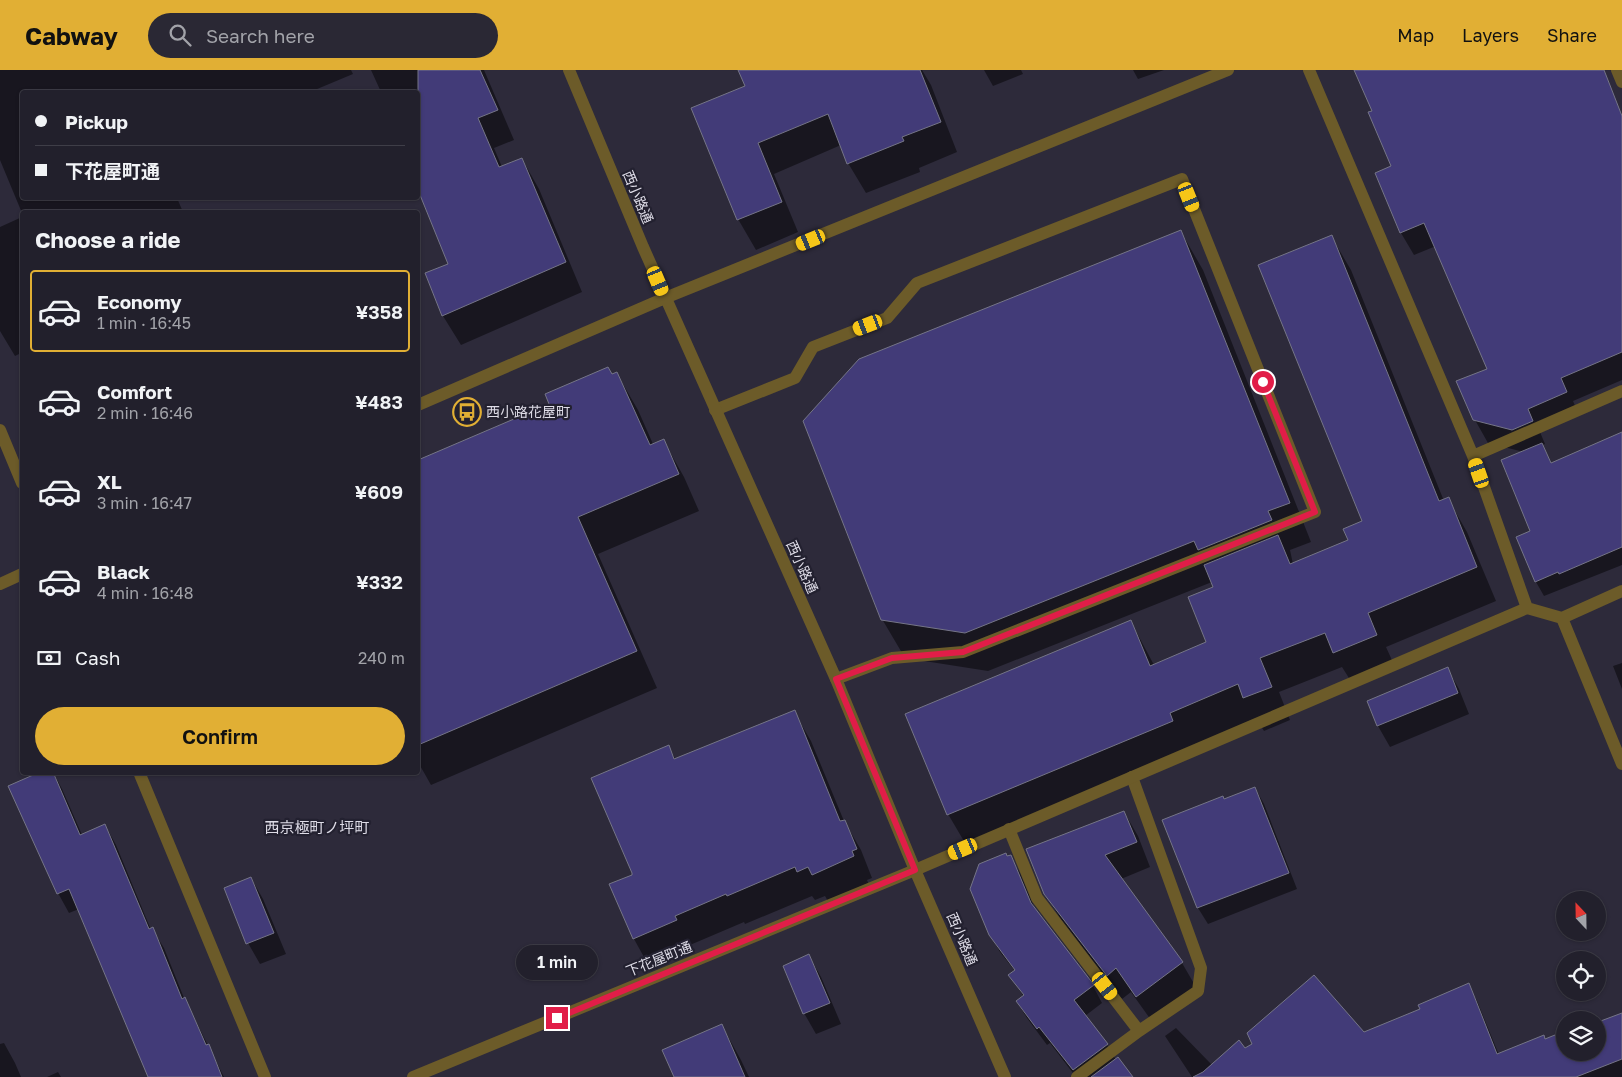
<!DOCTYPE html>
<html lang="en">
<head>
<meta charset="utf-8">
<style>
  body { margin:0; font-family:"Golos Text","Noto Sans JP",sans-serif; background:#2a2834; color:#f1f3f6; height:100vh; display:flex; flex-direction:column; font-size:19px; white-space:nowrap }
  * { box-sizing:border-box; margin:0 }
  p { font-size:16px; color:#a2a3a9 }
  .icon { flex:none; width:28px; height:28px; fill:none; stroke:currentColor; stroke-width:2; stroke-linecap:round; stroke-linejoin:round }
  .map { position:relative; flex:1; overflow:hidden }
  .drawer { position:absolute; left:20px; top:140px; width:400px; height:565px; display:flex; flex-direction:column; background:#22202c; border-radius:5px; box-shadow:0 1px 4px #0004,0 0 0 1px #3f3e48 }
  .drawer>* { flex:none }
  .banner { position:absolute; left:20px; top:20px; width:400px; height:110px; border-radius:5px; box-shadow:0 1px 4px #0004,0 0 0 1px #3f3e48; display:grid; align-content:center; height:110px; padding:0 15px; background:#22202c }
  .needle { width:32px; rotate:338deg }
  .controls { position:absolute; left:1556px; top:821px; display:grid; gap:10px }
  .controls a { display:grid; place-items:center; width:50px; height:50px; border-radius:50%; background:#22202c; box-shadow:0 1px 4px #0004,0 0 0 1px #3f3e48; font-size:25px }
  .end { position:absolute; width:22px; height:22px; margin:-11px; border:6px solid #e11d48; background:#fff; box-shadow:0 0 0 2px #fff }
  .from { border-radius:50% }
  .bubble { position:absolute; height:35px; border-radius:18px; background:#22202c; box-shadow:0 1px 4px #0004,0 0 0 1px #3f3e48; font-size:16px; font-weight:600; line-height:35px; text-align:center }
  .car { position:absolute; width:15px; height:30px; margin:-15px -8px; border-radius:6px; box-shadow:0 0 4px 1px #0007; background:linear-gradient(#f5c518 24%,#345 0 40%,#f5c518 0 76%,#345 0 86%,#f5c518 0) }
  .banner b { display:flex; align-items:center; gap:18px; height:48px; font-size:19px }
  .banner b+b { border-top:1px solid #3f3e48 }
  .banner i { width:12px; height:12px; background:#f1f3f6 }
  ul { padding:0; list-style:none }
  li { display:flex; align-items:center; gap:15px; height:82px; margin:0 10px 8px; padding:0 5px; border:2px solid transparent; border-radius:5px }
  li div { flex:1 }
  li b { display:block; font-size:19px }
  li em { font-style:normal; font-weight:600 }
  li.selected { border-color:#e1af34 }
  li>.icon { width:45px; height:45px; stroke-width:1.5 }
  h2 { padding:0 15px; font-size:22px; line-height:60px }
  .pay { display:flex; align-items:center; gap:12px; height:55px; padding:0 15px; font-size:19px }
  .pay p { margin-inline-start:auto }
  .action { display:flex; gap:10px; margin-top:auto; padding:10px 15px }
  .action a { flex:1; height:58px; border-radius:30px; background:#e1af34; color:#111; font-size:20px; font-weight:600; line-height:58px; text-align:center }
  header { display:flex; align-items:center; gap:30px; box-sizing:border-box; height:70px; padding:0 25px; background:#e1af34; color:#111 }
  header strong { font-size:24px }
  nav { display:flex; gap:28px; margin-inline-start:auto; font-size:18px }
  .search { width:350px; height:45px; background:#2a2834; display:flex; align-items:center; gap:12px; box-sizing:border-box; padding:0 18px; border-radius:28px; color:#a2a3a9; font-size:19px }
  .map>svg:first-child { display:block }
</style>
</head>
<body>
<header>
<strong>Cabway</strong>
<div class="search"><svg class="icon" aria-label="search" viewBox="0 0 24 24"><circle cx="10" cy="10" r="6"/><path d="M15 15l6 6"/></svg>Search here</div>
<nav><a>Map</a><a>Layers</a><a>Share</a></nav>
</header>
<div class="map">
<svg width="1622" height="1007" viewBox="0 0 1622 1007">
  <rect width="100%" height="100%" fill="#2d2a3a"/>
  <path fill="#0007" d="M0,0H351L353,4L310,22H22V128H177L183,142L22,143L0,90Z
    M371,0H484L514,70L494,78L502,97L522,89L539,119L582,222L461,275L443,246L426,204L450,194L418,117V22H381Z
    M739,0H922L931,15L957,82L919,98L920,102L866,123L848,93L841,75L774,104L798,162L756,180L738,149L746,17Z
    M984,0H1021L1023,4L993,16Z
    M1133,0H1164L1138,9Z
    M1356,0H1589L1622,88V310L1573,331L1579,345L1540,362L1545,374L1542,375L1552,394L1622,363V495L1544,526L1536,512L1517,468L1531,462L1524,382L1488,373L1475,350L1489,299L1436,176L1414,185L1401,163L1376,104L1392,97L1373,41Z
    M22,147V292L19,284L15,286L0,261V157Z
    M1181,162L1203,200L1311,472L1290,480L1293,494L1350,471L1363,452L1331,166L1351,200L1444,431L1448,429L1467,462L1496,531L1386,577L1396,599L1354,616L1342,597L1279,622L1290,650L1264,661L1256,648L968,778L948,744L1131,552L1154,595L1208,573L1214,517L1212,512L988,601L905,588L882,549Z
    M617,304L638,340L653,374L663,370L684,407L699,441L598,484L657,618L431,715L418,692V391L550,334Z
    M1622,593V619L1613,596Z
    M1447,598L1459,619L1469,644L1390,677L1378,656L1368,632Z
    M794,642L811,671L844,751L861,780L872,808L867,810L869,815L829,833L825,826L815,830L812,826L745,854L744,852L690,875L692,880L650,898L634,869L611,815L633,806L668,677L676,690Z
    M53,702L62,719L82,765L105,755L116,775L151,860L152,859L164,878L184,928L224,1007H150L79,839L69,843L58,823Z
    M1255,718L1264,734L1297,819L1208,854L1198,838L1163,751L1224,731Z
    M1124,742L1138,766L1150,797L1121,809L1182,893L1196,917L1151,950L1131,922L1122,929L1060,848L1045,823Z
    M1010,787L1020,803L1036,842L1093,916L1102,933L1085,946L1107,975L1116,990L1131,1007H1076L1050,973L1047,975L1027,948L1017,932L1024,927L1010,905L1015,901L1000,882L990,864L1007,788Z
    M251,808L263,829L286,884L260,894L248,873L225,819Z
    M809,886L821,907L841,954L816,964L804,943Z
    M1468,915L1477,931L1499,985L1545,970L1557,969L1565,966V982H1598V953L1622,944V1007H1192L1165,966L1176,958L1212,995L1245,980L1363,963L1421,940Z
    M722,956L741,990L749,1007H675Z
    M4,973L15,993L21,1007H0V974Z
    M58,1002L61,1007H47Z"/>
  <path fill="#423b78" stroke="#757587" d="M418,0H480L498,40L478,48L499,97L522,88L566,192L442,246L425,203L448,194L418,120Z
    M738,0H920L941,52L902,67L904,71L847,94L828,44L758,73L782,132L737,150L691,38L745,16Z
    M1354,0H1604L1622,46V282L1561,308L1567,322L1528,339L1533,351L1512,360L1473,350L1456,311L1487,299L1424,153L1400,163L1375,103L1391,96L1368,42L1372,41Z
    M1181,160L1290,433L1268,441L1272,450L1198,480L1194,471L965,563L881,550L803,351L859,289Z
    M1332,165L1439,431L1449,427L1477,497L1368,543L1377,565L1333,583L1325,563L1260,588L1272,617L1243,628L1238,614L1170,643L1173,651L947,745L905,644L1131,550L1150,596L1206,572L1188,527L1213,517L1204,495L1278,465L1290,494L1348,470L1343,459L1362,451L1258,195Z
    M608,297L612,304L617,302L650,375L664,369L679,404L578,447L637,581L418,675V390L549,334L545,324Z
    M1622,362V477L1559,504L1558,502L1535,512L1516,467L1530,461L1501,390L1542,373L1551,393Z
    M1448,597L1458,623L1377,656L1367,631Z
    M795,640L840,751L845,750L857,779L852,781L854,786L812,805L808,797L797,802L795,797L727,826L726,824L675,846L677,850L633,869L609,814L632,805V803L591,708L669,675L674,689Z
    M40,702H53L80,765L105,754L149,859L153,857L182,929L185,927L206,975L209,974L222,1007H148L69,819L57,824L8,716Z
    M1255,717L1289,803L1197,838L1162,750L1223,726L1224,729Z
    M1124,741L1137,772L1105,785L1183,892L1136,927L1116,898L1107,906L1044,824L1026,779Z
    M1006,783L1007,786L1011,785L1031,833L1094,915L1074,930L1108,974L1073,1000L1039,957L1037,959L1016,931L1024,925L1008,905L1015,900L989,865L970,819L979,794Z
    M251,807L274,863L246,874L224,818Z
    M809,884L830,933L803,944L783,896Z
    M1314,905L1364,962L1420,939L1418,935L1469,913L1497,984L1544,965L1545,969L1555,965L1557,968L1565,965V982H1598V952L1622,943V989L1576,1007H1193L1203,1002L1239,970L1245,978L1252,974L1247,963Z
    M722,954L745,1007H674L662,980Z
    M1118,987L1133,1007H1091Z"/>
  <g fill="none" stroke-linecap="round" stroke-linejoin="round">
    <path stroke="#6c5b29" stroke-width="12" d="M1617,0L1622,12
      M715,340L795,308L813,277L887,248L917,213L1182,109L1315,442L963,582L892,588L836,609
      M1009,759L1037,828L1139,961
      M1077,1007L1139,961L1198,921L1201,898L1132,707"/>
    <path stroke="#6c5b29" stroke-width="12" d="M1309,0L1473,386L1527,538
      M1473,386L1622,321
      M1562,548L1622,694
      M413,1007L915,800L1527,538L1562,548L1622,521"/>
    <path stroke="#6c5b29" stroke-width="12" d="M569,0L643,177L836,609L915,800L1005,1007
      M418,335L665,228L1228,0
      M0,360L22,413
      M0,514L22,504
      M139,702L265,1007"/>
  </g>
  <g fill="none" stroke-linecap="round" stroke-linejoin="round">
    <path stroke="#e11d48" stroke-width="6" d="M557,948L915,800L836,609L892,588L963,582L1315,442L1263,312"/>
  </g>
  <defs>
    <symbol id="bus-ring" viewBox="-11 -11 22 22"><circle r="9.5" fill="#232130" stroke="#e1af34" stroke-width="1.5"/><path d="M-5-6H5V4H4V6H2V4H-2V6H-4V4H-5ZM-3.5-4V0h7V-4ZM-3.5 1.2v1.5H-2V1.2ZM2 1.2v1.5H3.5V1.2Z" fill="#e1af34"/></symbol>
  </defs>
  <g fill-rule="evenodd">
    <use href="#bus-ring" x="451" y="326" width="32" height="32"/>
  </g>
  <g text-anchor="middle" stroke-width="4.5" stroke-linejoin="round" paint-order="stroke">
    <g font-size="14" fill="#dedce7" stroke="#232130">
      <text transform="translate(638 127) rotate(67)" y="5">西小路通</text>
      <text transform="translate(802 497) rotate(66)" y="5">西小路通</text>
      <text transform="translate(962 869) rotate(67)" y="5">西小路通</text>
      <text transform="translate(659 889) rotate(-22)" y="5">下花屋町通</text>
    </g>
    <g font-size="14" fill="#dedce7" stroke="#232130" text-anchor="start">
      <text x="486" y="347">西小路花屋町</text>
    </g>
    <g font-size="15" fill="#dedce7" stroke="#232130">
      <text x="317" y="763">西京極町ノ坪町</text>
    </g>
  </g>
</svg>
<div class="controls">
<a><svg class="needle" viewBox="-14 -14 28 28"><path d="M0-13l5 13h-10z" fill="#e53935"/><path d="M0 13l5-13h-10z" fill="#a2a3a9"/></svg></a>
<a><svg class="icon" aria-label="locate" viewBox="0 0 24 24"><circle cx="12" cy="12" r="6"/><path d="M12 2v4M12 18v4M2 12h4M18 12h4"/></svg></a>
<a><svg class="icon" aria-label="layers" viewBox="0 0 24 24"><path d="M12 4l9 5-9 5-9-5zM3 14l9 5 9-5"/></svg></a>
</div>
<i class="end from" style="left:1263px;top:312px"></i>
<i class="end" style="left:557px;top:948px"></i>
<div class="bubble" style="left:516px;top:875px;width:82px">1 min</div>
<i class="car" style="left:1189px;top:127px;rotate:158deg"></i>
<i class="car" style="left:811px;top:170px;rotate:248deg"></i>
<i class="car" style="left:658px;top:211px;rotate:157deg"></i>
<i class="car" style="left:868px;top:255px;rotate:249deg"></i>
<i class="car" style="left:1479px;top:403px;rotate:341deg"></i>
<i class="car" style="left:963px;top:779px;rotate:247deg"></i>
<i class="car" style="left:1105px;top:916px;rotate:142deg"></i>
<div class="banner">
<b><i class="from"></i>Pickup</b>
<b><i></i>下花屋町通</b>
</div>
<section class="drawer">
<h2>Choose a ride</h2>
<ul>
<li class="selected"><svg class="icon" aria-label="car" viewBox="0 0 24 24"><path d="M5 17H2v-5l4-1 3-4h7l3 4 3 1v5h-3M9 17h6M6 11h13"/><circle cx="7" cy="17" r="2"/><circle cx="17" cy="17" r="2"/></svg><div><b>Economy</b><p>1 min · 16:45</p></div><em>¥358</em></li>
<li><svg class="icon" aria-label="car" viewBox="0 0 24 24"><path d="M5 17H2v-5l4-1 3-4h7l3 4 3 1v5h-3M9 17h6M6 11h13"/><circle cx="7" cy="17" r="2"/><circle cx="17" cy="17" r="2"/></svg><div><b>Comfort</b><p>2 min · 16:46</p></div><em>¥483</em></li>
<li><svg class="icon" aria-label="car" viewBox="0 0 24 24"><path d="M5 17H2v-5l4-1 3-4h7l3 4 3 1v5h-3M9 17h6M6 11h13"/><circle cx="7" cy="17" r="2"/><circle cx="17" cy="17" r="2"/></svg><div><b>XL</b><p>3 min · 16:47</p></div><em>¥609</em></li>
<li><svg class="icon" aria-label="car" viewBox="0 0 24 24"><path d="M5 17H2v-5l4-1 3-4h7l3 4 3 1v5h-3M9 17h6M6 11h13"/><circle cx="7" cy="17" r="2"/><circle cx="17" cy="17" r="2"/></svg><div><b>Black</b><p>4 min · 16:48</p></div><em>¥332</em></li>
</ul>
<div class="pay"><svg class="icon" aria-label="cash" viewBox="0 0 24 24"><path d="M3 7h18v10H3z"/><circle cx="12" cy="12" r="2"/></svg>Cash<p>240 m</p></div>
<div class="action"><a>Confirm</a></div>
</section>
</div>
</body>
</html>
